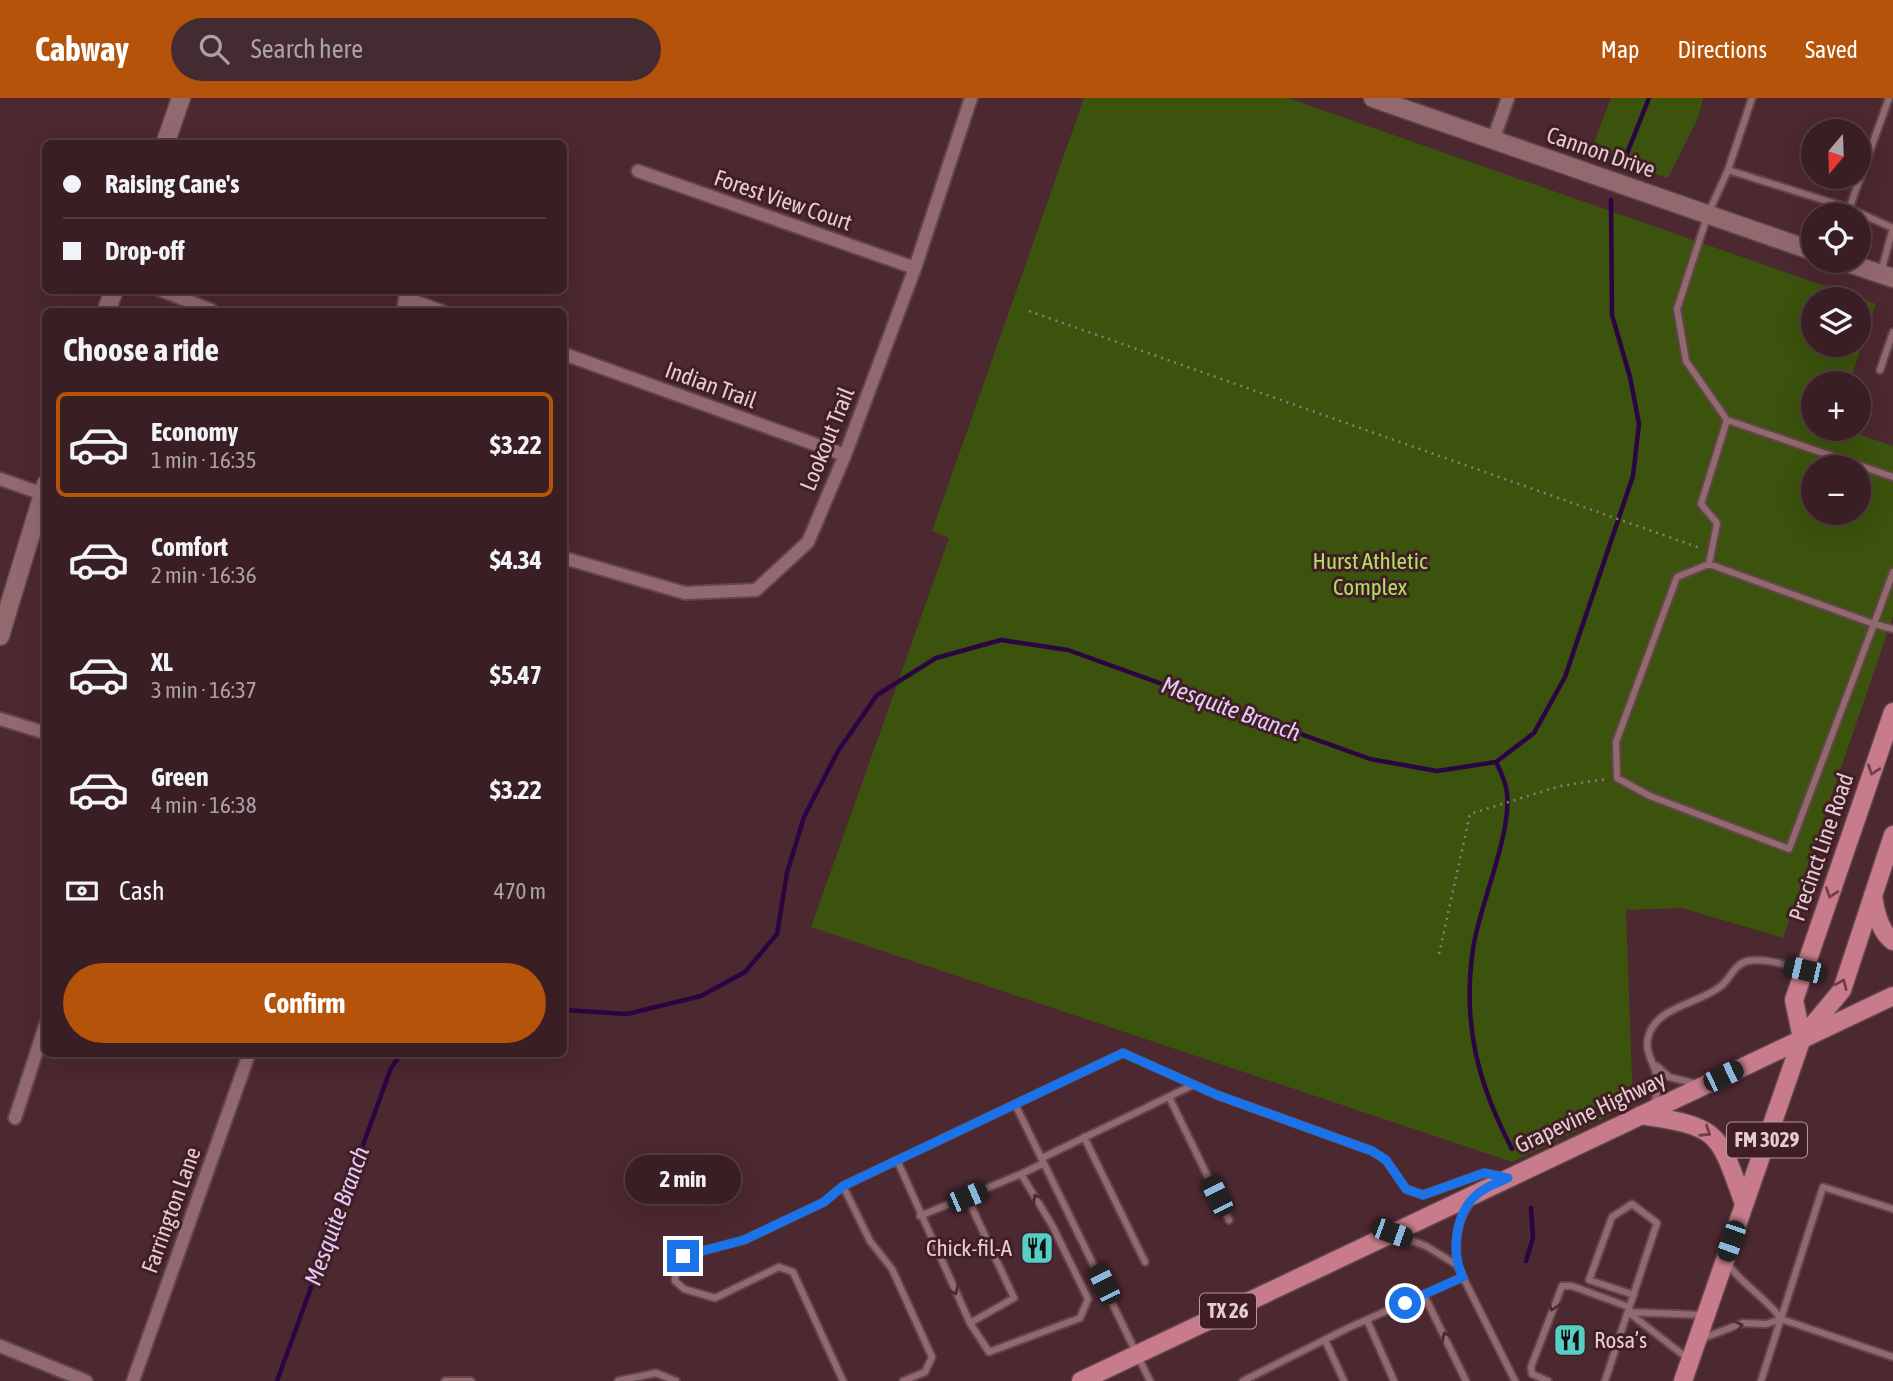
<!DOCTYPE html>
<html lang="en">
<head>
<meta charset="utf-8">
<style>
  body { margin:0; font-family:"Asap Condensed",sans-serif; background:#442b31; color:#f1f3f6; height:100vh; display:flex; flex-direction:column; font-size:26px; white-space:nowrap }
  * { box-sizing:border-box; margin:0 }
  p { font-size:23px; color:#aba2a6 }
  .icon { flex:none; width:38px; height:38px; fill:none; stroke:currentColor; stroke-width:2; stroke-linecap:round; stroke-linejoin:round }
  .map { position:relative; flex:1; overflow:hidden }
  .side { position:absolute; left:42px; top:210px; width:525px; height:749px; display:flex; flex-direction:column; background:#391e24; border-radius:10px; box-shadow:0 7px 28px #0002,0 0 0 2px #533c41 }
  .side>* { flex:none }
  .hud { position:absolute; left:42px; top:42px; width:525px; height:154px; border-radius:10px; box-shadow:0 7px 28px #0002,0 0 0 2px #533c41; display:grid; align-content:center; height:154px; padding:0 21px; background:#391e24 }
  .needle { width:46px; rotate:199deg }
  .controls { position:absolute; left:1801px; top:21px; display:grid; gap:14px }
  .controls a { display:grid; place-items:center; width:70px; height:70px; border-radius:50%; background:#391e24; box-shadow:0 7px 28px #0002,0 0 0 2px #533c41; font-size:35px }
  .end { position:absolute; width:32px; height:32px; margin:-16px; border:9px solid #1a73e8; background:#fff; box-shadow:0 0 0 4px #fff }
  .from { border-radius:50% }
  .bubble { position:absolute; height:49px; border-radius:24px; background:#391e24; box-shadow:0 7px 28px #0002,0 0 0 2px #533c41; font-size:23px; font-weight:700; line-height:49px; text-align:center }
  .car { position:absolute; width:21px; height:42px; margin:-21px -10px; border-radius:9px; box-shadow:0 0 5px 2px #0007; background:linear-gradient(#222 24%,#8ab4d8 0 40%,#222 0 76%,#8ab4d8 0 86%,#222 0) }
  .hud b { display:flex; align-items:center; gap:24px; height:66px; font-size:26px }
  .hud b+b { border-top:2px solid #533c41 }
  .hud i { width:18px; height:18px; background:#f1f3f6 }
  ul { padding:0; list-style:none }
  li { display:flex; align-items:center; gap:21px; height:105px; margin:0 14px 10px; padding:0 7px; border:4px solid transparent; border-radius:10px }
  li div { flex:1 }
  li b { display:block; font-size:26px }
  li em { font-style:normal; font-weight:700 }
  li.selected { border-color:#b45309 }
  li>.icon { width:63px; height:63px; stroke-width:1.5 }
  h2 { padding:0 21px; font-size:32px; line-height:84px }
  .pay { display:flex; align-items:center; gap:18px; height:77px; padding:0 21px; font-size:26px }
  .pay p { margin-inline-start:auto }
  .primary-button { display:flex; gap:14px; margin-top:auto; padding:14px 21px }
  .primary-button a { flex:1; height:80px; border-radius:42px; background:#b45309; color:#fff; font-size:28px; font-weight:700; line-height:80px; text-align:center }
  header { display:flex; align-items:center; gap:42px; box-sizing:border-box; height:98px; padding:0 35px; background:#b45309; color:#fff }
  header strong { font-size:33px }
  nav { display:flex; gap:38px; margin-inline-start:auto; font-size:24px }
  .search { width:490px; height:63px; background:#442b31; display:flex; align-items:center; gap:18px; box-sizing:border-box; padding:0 24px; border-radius:38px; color:#aba2a6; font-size:26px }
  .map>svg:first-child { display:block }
</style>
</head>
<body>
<header>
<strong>Cabway</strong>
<div class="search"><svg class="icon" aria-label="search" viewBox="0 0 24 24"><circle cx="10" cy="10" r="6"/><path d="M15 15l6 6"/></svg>Search here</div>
<nav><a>Map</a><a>Directions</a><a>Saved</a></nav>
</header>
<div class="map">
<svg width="1893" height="1283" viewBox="0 0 1893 1283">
  <rect width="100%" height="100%" fill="#4c2830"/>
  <path fill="#3b530c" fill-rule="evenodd" d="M1084,0H1288L1876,206L1849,285H1813V331H1843L1893,348V518L1783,840L1682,810L1626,812L1633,1006L1512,1064L811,829L949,440L932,433ZM1813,201H1858V247H1813ZM1813,369H1858V415H1813Z
    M1611,0H1703L1698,20L1668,80L1590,55Z"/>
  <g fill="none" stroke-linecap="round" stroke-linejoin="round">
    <path stroke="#2b0543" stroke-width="4.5" d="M1624,63L1649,0
      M1496,664C1500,672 1504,681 1506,689C1515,730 1479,807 1473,851C1462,926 1478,986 1512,1051
      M564,912L627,916L701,898L745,874L777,836L787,775L804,719L838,653L877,597L936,560L1001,542L1068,552L1370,661L1437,673L1496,664L1534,635L1565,579L1633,378L1639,326L1630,279L1612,217L1611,102
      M1526,1163L1533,1140L1531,1110
      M277,1283L391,970L401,956"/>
    <defs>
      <path id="lane" d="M1728,72L1752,0
        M1849,111L1889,0
        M1881,174L1893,130L1846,109L1728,72L1708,116L1677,211L1686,263L1727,322L1893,379
        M1880,272L1893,234
        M1709,466L1874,526L1789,751L1650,698L1617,680L1616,644L1677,479L1709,466L1717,425L1701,406L1727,322
        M1893,474L1874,526L1893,531
        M1657,968L1669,979L1697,986
        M1169,999L1229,1122
        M1015,1006L1150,1283
        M1653,1007C1668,975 1643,962 1648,940C1655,908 1700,906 1721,888C1731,880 1734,866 1748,863C1765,860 1786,867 1802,871
        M1084,1039L1145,1164
        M1042,1060L1193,987
        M897,1062L970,1225L989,1254L1080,1220L1088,1201L1052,1127L1021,1076L1044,1065
        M843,1088L824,1104L744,1142L683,1158L676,1168L675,1183L684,1191L715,1200L779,1169L793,1174L843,1283
        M967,1099L1014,1200L970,1225
        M1472,1103C1456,1121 1455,1144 1457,1167L1515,1283
        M920,1118L1021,1076
        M1397,1137L1426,1148L1457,1167
        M1727,1165C1742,1187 1767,1200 1781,1221
        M1424,1197L1466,1283
        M1628,1214L1687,1260
        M1628,1214L1704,1217
        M1367,1222L1394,1283
        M1701,1241L1743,1225L1766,1226L1781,1221L1893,1259
        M1325,1242L1344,1283
        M445,1283H471
        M618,1283L656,1275L676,1283
        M903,1283L925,1274L932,1259L892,1171L870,1143L843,1088L1123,955L1217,997L1372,1053L1386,1062L1406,1091L1423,1097L1484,1075L1500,1078
        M1243,1283L1348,1230L1463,1179
        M1548,1283L1532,1276L1531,1269L1562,1188H1572L1629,1209
        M1605,1283L1657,1125L1632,1106L1612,1119L1589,1182L1634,1197
        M1761,1283L1823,1089L1893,1111"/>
      <path id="street" d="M1493,42L1508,0
        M638,73L915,170
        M160,192L211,212
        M403,214L405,200L444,214
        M564,256L845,357
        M0,381L46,397
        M564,460L685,495L756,492L808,444L845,357L915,170L971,0
        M0,621L46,635
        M15,1020L46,925
        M0,1248L86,1283
        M133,1283L249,956"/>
      <path id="secondary" d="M1373,0L1813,153
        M165,46L181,0
        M1842,163L1893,180
        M106,214L114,192
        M0,538L46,386"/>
      <path id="primary" d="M1873,797C1875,812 1880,834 1893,843
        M1802,940L1794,902L1893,614
        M1641,1017C1720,1029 1718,1033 1744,1106
        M1081,1283L1893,898
        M1683,1283L1802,940L1842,892L1893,737"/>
    </defs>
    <use href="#lane" stroke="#63454c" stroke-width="10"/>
    <use href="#street" stroke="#63454c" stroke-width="16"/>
    <use href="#secondary" stroke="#63454c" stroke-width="21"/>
    <use href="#primary" stroke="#63454c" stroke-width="21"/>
    <path stroke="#95777d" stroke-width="2.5" stroke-dasharray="2 5" stroke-linecap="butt" d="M1029,213L1700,450
      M1439,856L1470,716L1560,688L1607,681"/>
    <use href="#lane" stroke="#936970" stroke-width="6"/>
    <use href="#street" stroke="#936970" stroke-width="12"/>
    <use href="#secondary" stroke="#936970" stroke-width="18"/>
    <use href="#primary" stroke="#c87c8b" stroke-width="18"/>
  </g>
  <defs><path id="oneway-chevron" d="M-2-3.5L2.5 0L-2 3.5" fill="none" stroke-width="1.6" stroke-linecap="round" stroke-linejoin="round" transform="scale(1.75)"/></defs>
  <g stroke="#703f49">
    <use href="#oneway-chevron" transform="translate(1873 672) rotate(109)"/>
    <use href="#oneway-chevron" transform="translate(1831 795) rotate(109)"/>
    <use href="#oneway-chevron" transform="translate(1842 886) rotate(-66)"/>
    <use href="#oneway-chevron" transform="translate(1706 1034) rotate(33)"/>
  </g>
  <g stroke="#4d2931">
    <use href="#oneway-chevron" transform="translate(1037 1101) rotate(-121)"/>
    <use href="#oneway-chevron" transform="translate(954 1192) rotate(65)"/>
    <use href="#oneway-chevron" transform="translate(1553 1208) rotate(109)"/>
    <use href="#oneway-chevron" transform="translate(1738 1228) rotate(-13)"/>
    <use href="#oneway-chevron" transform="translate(1446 1239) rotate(-116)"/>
  </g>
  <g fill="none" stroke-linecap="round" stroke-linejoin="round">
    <path stroke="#1a73e8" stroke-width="9" d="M683,1158L744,1142L824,1104L843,1088L1123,955L1217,997L1372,1053L1386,1062L1406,1091L1423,1097L1484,1075L1508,1080C1500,1084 1490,1087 1483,1092C1455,1110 1450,1152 1463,1179L1405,1205"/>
  </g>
  <defs>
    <symbol id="restaurant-square" viewBox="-11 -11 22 22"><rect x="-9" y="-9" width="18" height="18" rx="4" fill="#56cec3" stroke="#411e26"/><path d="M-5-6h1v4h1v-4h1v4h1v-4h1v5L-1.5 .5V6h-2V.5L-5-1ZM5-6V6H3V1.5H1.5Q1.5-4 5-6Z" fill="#111"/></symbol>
  </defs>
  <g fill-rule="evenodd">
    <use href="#restaurant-square" x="1018" y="1131" width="38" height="38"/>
    <use href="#restaurant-square" x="1551" y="1223" width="38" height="38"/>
  </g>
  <g text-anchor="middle" stroke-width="6" stroke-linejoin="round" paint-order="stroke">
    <g fill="#411e26" stroke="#b3989d" stroke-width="2">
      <rect x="1727" y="1024.5" width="80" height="35" rx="5"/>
      <rect x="1200" y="1195.5" width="56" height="35" rx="5"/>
    </g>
    <g font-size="21" font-weight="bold" fill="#e4ccd0">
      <text x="1767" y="1049">FM 3029</text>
      <text x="1228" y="1220">TX 26</text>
    </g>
    <g font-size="23" fill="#e4ccd0" stroke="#411e26">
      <text transform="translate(1601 54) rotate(19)" y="8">Cannon Drive</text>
      <text transform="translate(783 102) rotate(19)" y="8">Forest View Court</text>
      <text transform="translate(711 287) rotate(20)" y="8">Indian Trail</text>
      <text transform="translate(827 341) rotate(-68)" y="8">Lookout Trail</text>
      <text transform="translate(1821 749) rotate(-71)" y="8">Precinct Line Road</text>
      <text transform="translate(1590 1014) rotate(-25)" y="8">Grapevine Highway</text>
      <text transform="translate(171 1112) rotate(-70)" y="8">Farrington Lane</text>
    </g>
    <g font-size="23" fill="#afe061" stroke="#411e26">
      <text x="1370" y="471">Hurst Athletic<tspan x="1370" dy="26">Complex</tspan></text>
    </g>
    <g font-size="23" fill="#e4ccd0" stroke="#411e26" text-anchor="end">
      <text x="1012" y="1158">Chick-fil-A</text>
      <text x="1594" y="1250" text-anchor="start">Rosa’s</text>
    </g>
    <g font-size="24" font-style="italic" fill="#e0caf7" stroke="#411e26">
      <text transform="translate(1231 611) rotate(20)" y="8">Mesquite Branch</text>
      <text transform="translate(337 1118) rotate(-70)" y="8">Mesquite Branch</text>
    </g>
  </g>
</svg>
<div class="controls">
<a><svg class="needle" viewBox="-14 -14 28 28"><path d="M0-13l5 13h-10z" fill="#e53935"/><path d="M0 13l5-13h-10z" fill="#aba2a6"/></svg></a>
<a><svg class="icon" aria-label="locate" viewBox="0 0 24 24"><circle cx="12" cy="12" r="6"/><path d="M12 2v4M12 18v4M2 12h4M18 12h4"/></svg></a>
<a><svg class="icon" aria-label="layers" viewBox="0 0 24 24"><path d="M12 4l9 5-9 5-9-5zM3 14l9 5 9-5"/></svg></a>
<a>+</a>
<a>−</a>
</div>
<i class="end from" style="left:1405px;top:1205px"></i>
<i class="end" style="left:683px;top:1158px"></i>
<div class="bubble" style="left:625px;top:1057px;width:116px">2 min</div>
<i class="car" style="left:1804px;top:872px;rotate:283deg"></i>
<i class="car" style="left:1723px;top:978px;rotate:64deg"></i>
<i class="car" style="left:1217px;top:1098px;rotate:334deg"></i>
<i class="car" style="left:967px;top:1099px;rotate:67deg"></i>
<i class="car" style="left:1392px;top:1135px;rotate:110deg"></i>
<i class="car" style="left:1731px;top:1143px;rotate:199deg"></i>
<i class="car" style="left:1104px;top:1186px;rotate:334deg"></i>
<div class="hud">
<b><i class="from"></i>Raising Cane's</b>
<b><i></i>Drop-off</b>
</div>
<section class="side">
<h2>Choose a ride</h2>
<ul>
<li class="selected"><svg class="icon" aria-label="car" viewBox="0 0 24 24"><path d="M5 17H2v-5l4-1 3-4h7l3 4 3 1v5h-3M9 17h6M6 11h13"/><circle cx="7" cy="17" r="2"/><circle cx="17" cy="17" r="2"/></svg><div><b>Economy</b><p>1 min · 16:35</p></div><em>$3.22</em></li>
<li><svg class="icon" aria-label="car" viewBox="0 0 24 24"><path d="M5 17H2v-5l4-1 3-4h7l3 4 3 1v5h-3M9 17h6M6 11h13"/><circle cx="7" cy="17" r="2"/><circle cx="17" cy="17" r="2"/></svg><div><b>Comfort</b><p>2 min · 16:36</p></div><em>$4.34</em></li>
<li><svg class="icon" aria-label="car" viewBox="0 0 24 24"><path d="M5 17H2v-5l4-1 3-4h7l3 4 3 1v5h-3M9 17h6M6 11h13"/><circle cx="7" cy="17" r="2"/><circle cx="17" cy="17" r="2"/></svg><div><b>XL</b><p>3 min · 16:37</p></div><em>$5.47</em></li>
<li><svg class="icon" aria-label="car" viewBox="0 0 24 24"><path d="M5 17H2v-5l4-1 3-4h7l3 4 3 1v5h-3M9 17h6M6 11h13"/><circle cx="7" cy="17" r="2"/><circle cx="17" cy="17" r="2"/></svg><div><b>Green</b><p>4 min · 16:38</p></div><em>$3.22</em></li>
</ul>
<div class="pay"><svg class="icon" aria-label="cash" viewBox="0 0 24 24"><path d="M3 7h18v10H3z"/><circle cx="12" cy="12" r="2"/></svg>Cash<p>470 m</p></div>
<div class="primary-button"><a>Confirm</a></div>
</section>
</div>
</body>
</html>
